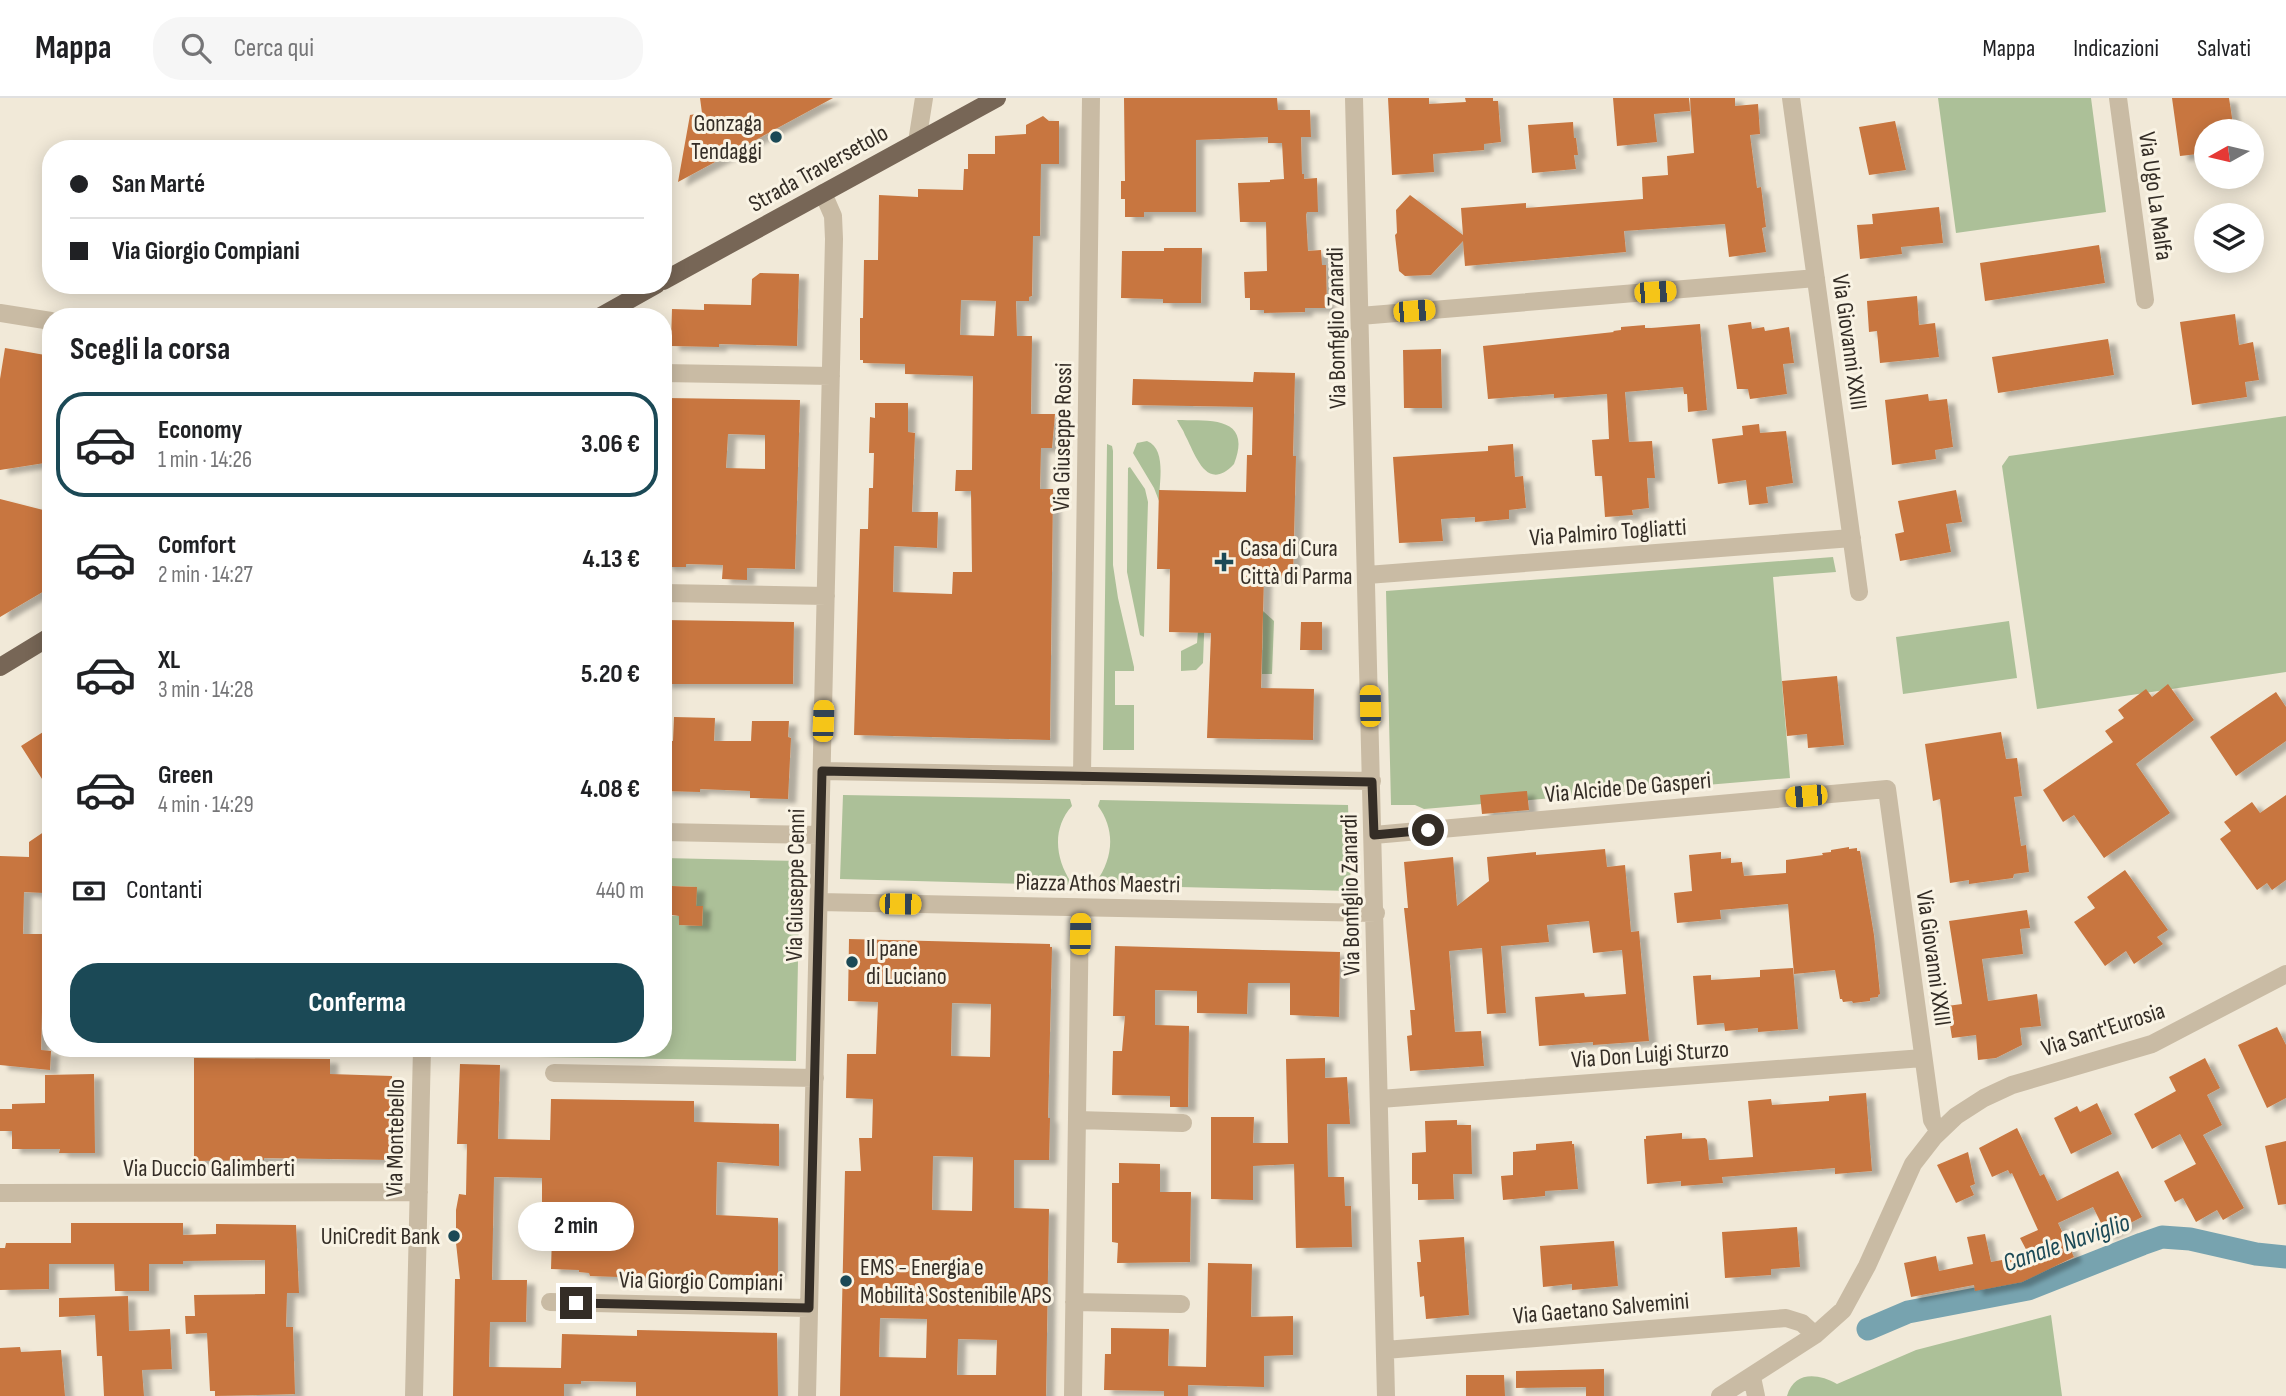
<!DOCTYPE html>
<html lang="it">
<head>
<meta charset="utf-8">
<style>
  body { margin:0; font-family:"Sofia Sans Condensed",sans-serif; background:#f6f6f6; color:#202124; height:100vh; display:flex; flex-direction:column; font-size:26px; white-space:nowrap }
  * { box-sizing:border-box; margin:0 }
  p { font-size:23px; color:#757577 }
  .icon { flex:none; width:38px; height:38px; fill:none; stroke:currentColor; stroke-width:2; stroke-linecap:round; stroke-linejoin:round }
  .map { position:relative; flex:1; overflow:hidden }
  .panel { position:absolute; left:42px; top:210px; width:630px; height:749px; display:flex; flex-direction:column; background:#fff; border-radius:28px; box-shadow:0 4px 18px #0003 }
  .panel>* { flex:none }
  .top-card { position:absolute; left:42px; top:42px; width:630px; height:154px; border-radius:28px; box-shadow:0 4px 18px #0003; display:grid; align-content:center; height:154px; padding:0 28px; background:#fff }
  .needle { width:46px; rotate:262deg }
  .tools { position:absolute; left:2194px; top:21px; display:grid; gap:14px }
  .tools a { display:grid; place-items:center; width:70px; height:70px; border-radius:50%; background:#fff; box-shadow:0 4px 18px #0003; font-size:35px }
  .end { position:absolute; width:32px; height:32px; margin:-16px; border:9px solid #342d26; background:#fff; box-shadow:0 0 0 4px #fff }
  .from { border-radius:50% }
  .bubble { position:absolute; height:49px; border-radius:24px; background:#fff; box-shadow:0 4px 18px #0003; font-size:23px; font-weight:700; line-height:49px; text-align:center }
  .car { position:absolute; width:21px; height:42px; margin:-21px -10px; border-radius:9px; box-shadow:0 0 5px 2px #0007; background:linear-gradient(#f5c518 24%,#345 0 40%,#f5c518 0 76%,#345 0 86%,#f5c518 0) }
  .top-card b { display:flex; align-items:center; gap:24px; height:66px; font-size:26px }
  .top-card b+b { border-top:2px solid #e0e0e0 }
  .top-card i { width:18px; height:18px; background:#202124 }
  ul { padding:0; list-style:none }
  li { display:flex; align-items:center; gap:21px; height:105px; margin:0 14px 10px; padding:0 14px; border:4px solid transparent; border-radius:28px }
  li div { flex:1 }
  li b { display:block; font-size:26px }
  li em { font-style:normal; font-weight:700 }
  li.current { border-color:#1b4956 }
  li>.icon { width:63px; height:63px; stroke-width:1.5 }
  h2 { padding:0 28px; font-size:32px; line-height:84px }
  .pay { display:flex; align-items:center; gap:18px; height:77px; padding:0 28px; font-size:26px }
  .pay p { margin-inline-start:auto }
  .cta { display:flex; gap:14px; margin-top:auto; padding:14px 28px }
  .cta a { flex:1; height:80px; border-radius:28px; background:#1b4956; color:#fff; font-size:28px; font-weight:700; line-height:80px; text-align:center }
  header { display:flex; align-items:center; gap:42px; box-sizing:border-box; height:98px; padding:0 35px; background:#fff; border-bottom:2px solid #e0e0e0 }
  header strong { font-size:33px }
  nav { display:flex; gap:38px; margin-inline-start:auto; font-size:24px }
  .search { width:490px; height:63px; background:#f6f6f6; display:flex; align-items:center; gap:18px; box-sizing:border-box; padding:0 24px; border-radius:28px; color:#757577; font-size:26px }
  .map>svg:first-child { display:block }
</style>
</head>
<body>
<header>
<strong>Mappa</strong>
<div class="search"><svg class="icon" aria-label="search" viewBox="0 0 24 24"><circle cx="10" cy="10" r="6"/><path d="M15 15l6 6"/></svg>Cerca qui</div>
<nav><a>Mappa</a><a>Indicazioni</a><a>Salvati</a></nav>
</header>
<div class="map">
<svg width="2286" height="1298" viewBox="0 0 2286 1298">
  <defs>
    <filter id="shadow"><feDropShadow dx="8" dy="4.5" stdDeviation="2" flood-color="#0004"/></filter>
  </defs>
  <rect width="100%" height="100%" fill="#f1e9d8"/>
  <path fill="#acc098" d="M1938,0H2091L2106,114L1956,135Z
    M2286,318V574L2037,611L2002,368L2009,358Z
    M1177,322C1208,323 1253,317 1234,366C1206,396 1195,355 1185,337C1183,331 1179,327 1177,322Z
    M1147,343C1167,351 1159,385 1159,403L1154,390L1133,355L1137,345Z
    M1107,346L1112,348L1113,353V467L1118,500L1134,569V573H1115V607H1134V652H1103Z
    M1130,369L1145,391L1148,404L1144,539L1140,537L1127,474L1128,370Z
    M1833,459L1836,474L1773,479L1790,680L1424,711L1415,707H1391L1386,493Z
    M1200,511H1205L1203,565L1196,572L1181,573V553L1197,545Z
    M1263,513L1274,523L1272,576H1262Z
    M2009,523L2017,580L1903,596L1896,539Z
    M843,697L1070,701L1072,708C1052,730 1055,760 1071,784L1070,787L840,781Z
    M1100,702L1348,707L1351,793L1097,787L1096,784C1113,761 1116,732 1098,708Z
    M663,760L800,763L796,963L537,959L538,950H663V817L679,818V827L702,828L703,808H696V789L673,788L672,804H663Z
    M2051,1217L2062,1298H1787C1794,1273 1818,1275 1837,1286L1916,1252Z"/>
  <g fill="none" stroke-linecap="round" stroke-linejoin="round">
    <path stroke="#77a3af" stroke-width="23" d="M1868,1231L1908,1214L2028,1191L2142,1146L2162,1139L2190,1141L2256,1156L2286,1159"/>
  </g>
  <path fill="#c8763f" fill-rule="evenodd" filter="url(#shadow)" d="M700,0H833L678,84L690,17L702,15Z
    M1124,0H1277L1278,12H1310L1311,39H1301L1302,76H1304V81L1317,80L1318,114H1307L1306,117L1308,153L1321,152L1322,167H1326L1327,210H1305V214L1264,215V212H1250V200H1245L1244,174L1267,173L1266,124H1240L1238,85L1270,84V82L1284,81L1282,45H1268V39L1196,42V114H1144V119H1125V101H1121V83H1125Z
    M1388,0H1429V6L1466,4L1465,0H1493V3H1498L1501,44L1484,46V52L1433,56L1434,74L1392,77Z
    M1613,0H1689L1690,13L1654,16L1657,44L1617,48Z
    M1690,0H1735V8L1758,6L1760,36L1750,37L1757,90L1761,89L1766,129L1762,130L1766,154L1729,159L1725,126L1624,133L1626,154L1465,168L1463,143L1431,177L1405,178L1399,173L1395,137L1397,135L1396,112L1410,97L1463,137L1461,110L1526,105V110L1643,101L1642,79L1668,77L1667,58L1694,55Z
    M2172,0H2229L2234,33H2207V55L2180,58Z
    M1043,18L1049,23H1059V66H1041L1040,138H1033L1032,198L1029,199V203H1016L1017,238H1032L1031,316H1055L1052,350H1041L1040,391H1053L1050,642L854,637L860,431H868L869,390H873L874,355H869L870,319L875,320V305H908V334L915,335L912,414H938L937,450L894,448L893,494L952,496L953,474H972L971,393H955L956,372H972L973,278L905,276V266L863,265V262H860V220H863L864,162H878L879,97L918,99V91L963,92L964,71H968V56H995V38L1026,36V27ZM961,202L996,203L994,238L960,237Z
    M1895,23L1906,72L1869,77L1859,29Z
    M1573,24L1574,40H1576L1578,57H1574L1576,71L1532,75L1528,27Z
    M1939,109L1943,145L1901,149L1902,156L1860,161L1857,127L1873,126L1872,116Z
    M2099,147L2105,185L1985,203L1980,165Z
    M1164,150H1202L1201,205H1163V201L1121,200L1122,153H1164Z
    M760,175L799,176L797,248L719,246V249L671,248L672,211L704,212V206L751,207L752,181Z
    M1917,198L1919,227L1935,225L1939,259L1880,265L1877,233L1869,234L1867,203Z
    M2235,216L2239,247L2253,244L2259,282L2245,284L2247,299L2192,307L2180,224Z
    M1751,224L1752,231L1764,229L1765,233L1789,229L1794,265L1783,266L1787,296L1750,301L1748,291H1737L1728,227Z
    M1700,226L1707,312L1688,314L1687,296H1684L1683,289L1625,294L1629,344L1652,343L1655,380H1647L1649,410L1632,412L1633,417L1605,419L1602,378H1595L1592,342L1609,341L1607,296L1554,300V296L1488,301L1483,248L1614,234L1613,233L1621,232V229L1645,227V230H1651Z
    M2108,241L2114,277L1998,295L1992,259Z
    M5,250L45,257L43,271L51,273V364L0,372V281Z
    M1441,251L1442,310H1404L1403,252Z
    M1254,274L1295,275L1293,358H1296L1293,479L1264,478L1261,590L1314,591L1313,642L1207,640L1211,535L1169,534L1170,471H1157L1159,392L1246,394L1247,357H1252L1253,309L1132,307L1133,281L1253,284Z
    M1928,296L1929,303L1947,301L1953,349L1935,352L1936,361L1892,367L1885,302Z
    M666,300L800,302L795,471L747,470V482L722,481L723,467L686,466V469H666V466H663V321H666ZM728,336L765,337V371L726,370Z
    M1759,326L1760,335L1786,333L1793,385L1766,389L1768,405L1749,407L1746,382L1718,386L1712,341L1743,337L1742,328Z
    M1513,346L1515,379L1523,378L1526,410L1509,412V421L1475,424V419L1441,421L1443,443L1399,445L1393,359L1488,353V348Z
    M1956,392L1962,424L1946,426L1951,454L1900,463L1895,436L1904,434L1898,403Z
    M0,401L51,414V489L0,519Z
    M663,522L794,524L793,586H663Z
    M1301,524H1322V552H1300Z
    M1837,578L1844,647L1808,650L1807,636L1787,638L1782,583Z
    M2168,586L2194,622L2136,666L2170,715L2104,760L2074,717L2063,724L2043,692L2113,644L2105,633L2124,620L2118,612L2146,591L2152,599Z
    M2276,594L2286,609V643L2236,678L2210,639Z
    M674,619L715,620L714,643H751L752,623H789L788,639L791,640L788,701L750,700V693L700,691V694L663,693V642L673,643Z
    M51,629V695L21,648Z
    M2001,634L2006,661L2017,660L2022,698L2014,699L2021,748L2026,747L2029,774L2014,776L2013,780L1969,786V782L1950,785L1940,701L1933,703L1925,646Z
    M1527,693L1529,712L1482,716L1480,697Z
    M2286,697V782L2272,792L2267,785L2257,792L2220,741L2231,733L2224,724L2252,704L2260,715Z
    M51,729V752L46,755L45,795L24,794L23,836H44L41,952L51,953L50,972L0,967V758L29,759V744Z
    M1849,749V751L1857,750V753H1860L1874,837L1880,896L1878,897V899L1870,900V903L1853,905L1852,903L1843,904L1842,901H1840L1835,872L1794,876L1788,806L1720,812L1721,821L1677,825L1674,795L1692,793L1689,757L1721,754V761L1731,760V765L1742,764L1744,778L1786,775V762L1823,757L1822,755L1831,754V752Z
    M1605,751L1607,769L1625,767L1631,834L1639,833L1649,943L1593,947V944L1539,948L1535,899L1584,895L1585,899L1626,896L1622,852L1593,855L1589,823L1547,827L1549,844L1501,848L1506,915L1487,916L1482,850L1449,853L1455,934L1481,933L1484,968L1410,973L1407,938L1412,937L1410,912H1415L1404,810H1408L1404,764L1453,759L1457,808L1489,783L1487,759L1536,754V757Z
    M2125,772L2168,832L2157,839L2163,846L2134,866L2126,853L2105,868L2074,824L2095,810L2087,799Z
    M672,788L697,789L696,808H703L702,828L679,827V818L672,817Z
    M2027,812L2030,830L2020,831L2023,856L1982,861L1988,903L2037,896L2041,928L2020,930L2022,947L1996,960L1978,962L1976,937L1952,940L1947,908L1962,906L1949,823Z
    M849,841L1050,846V849H1052L1048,1020H1050L1049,1062H1014V1110L1049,1111L1046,1298H840L845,1073H861L859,1040H872L873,1001L846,1000L847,956H876L878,904L848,903ZM952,905L991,906L990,959L951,958ZM933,1058L973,1059L972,1113L932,1112ZM880,1220L927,1221L926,1260L879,1259ZM958,1241L997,1242L996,1277H957Z
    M1115,848L1340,854L1339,919L1290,917V885H1248L1247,916L1197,915V893L1155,892V927L1189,928L1188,1009H1170V998L1112,997L1113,953H1122L1125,918H1113Z
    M1793,870L1798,931L1758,934V930L1725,933L1724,925L1697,927L1693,878L1711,877V882L1760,879V872Z
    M2277,929L2286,947V1000L2267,1010L2238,947Z
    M194,960L330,961V976L392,978V1004L395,1005L394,1062L264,1060V1062L194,1063Z
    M1325,960V980L1347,979L1350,1026H1327L1328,1079H1344L1345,1108H1351L1352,1149L1296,1150L1294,1066L1253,1068V1102L1211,1101V1019H1254L1253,1045H1288L1286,961Z
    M2205,960L2220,990L2207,997L2222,1027L2203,1037L2244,1110L2223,1122L2217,1112L2196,1124L2183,1100L2175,1104L2164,1083L2196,1066L2180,1036L2152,1051L2134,1016L2176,993L2169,979Z
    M460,966L500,967L498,1041L550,1042L551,1001L694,1003V1024L779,1026V1068L717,1064L716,1117L778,1120V1178L714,1176V1182L647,1180L590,1178L589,1175L579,1174V1172L551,1171L553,1104H542V1080L494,1079L492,1182H527L526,1224H490L489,1269L561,1270L562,1236L637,1238V1232L777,1235L778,1298H636V1284L581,1283V1286H564V1298H453L455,1181H460L456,1145V1112L459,1096L466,1097L467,1046H457Z
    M94,976L95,1055H59L60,1051H12V1033H0V1011H12V1006L45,1005V977Z
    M1866,995L1872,1073L1835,1076V1070L1722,1079L1723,1085L1681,1088V1083L1647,1086L1644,1041H1646V1038L1682,1035V1041L1705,1040L1707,1042L1709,1062L1753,1059L1748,1003L1771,1001L1772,1007L1829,1003V998Z
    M2097,1005L2112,1036L2071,1056L2054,1020L2077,1008L2080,1014Z
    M1457,1022V1027H1471L1472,1076H1453L1454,1101L1418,1102V1086H1412V1055L1426,1054L1425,1023Z
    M2017,1030L2040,1078L2044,1076L2057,1103L2118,1073L2142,1119L2107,1137L2093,1109L2058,1125L2074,1159L2022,1184L1975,1193L1974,1187L1911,1199L1904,1165L1936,1158L1939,1173L1973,1166L1967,1139L1985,1136L1991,1164L2029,1157L2020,1140L2038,1132L2012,1075L2010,1076L2008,1072L1992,1079L1979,1050Z
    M1572,1043V1046H1574L1578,1091L1545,1093V1098L1503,1102L1501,1078L1513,1077V1054L1536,1052V1046Z
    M2286,1043V1106L2278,1107L2265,1048Z
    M1968,1054L1975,1086L1970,1088L1974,1097L1956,1105L1937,1067Z
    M1119,1065L1160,1066V1094H1191L1190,1164L1117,1165L1118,1145L1112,1144V1085H1119Z
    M71,1125H183V1137L216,1136V1126L296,1127L299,1195H287L286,1229H293L295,1296L215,1298V1293H210L207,1235L186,1236L185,1218H195L194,1197L265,1196V1162L183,1163V1166H149V1193H115L114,1166H49V1191L0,1192V1150H5L6,1145H71Z
    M1797,1129L1800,1169L1771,1171V1177L1725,1180L1722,1134Z
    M1464,1139L1469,1217L1426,1221L1424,1198L1420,1199L1417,1164H1421L1419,1142Z
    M1614,1143L1618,1188L1572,1192V1186L1543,1189L1540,1148Z
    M1208,1165L1252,1166L1251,1219L1293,1218V1257L1264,1258V1289L1188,1287V1298H1164V1293L1104,1292L1105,1256H1111V1230L1169,1231L1168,1268L1206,1269Z
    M128,1198L129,1233L170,1231L172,1271L142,1272L144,1298H104L102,1258H97L95,1217L59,1219V1200Z
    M20,1249L21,1254L61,1252L65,1298H0V1250Z
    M1604,1271V1298H1586V1289L1516,1290V1273Z
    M1466,1277H1504L1505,1298H1466Z"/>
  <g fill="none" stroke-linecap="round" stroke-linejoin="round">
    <path stroke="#c9bba4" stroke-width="18" d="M1354,0L1386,1298
      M1791,0L1859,494
      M2118,0L2145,202
      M917,44L924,0
      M0,215L51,223
      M1360,218L1816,180
      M663,275L831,278
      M1367,477L1852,440
      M663,495L826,498
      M822,673L1372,683
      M1082,678L1091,0
      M663,734L820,737
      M1374,737L1887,691L1932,1022L1939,1034
      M819,804L1376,815
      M554,975L815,980
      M1380,1001L1923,960
      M1077,1022L1183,1025
      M0,1095L419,1094
      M550,1204L809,1210
      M1074,1204L1181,1206
      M1385,1252L1786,1220L1802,1225L1815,1237
      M1752,1279L1756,1298
      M414,1298L422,950
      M807,1298L834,141L833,118L823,95
      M1073,1298L1080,810
      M1720,1298L1815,1237L1843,1212L1867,1168L1913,1066L1934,1039L1956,1018L1984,1000L2012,987L2152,946L2286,876"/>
    <path stroke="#776656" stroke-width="18" d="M663,183L997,0
      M599,219L656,187
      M0,569L51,538"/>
  </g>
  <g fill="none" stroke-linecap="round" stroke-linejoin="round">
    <path stroke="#342d26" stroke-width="9" d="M576,1205L809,1210L822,673L1372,684L1374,737L1428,732"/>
  </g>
  <g fill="#1b4956" stroke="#f9f3e4" stroke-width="2.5">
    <circle cx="776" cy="39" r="7"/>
    <path d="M1220.5 453.5h7v7h7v7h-7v7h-7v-7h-7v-7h7z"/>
    <circle cx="852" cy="864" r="7"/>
    <circle cx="454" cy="1138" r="7"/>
    <circle cx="846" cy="1183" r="7"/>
  </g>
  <g text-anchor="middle" stroke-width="6" stroke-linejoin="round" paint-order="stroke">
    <g font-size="24" fill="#342d26" stroke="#f9f3e4" text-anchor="start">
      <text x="762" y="33" text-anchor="end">Gonzaga<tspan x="762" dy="28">Tendaggi</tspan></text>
      <text x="1240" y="458">Casa di Cura<tspan x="1240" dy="28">Città di Parma</tspan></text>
      <text x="866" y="858">Il pane<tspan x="866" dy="28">di Luciano</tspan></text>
      <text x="440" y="1146" text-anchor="end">UniCredit Bank</text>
      <text x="860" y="1177">EMS - Energia e<tspan x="860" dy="28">Mobilità Sostenibile APS</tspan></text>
    </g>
    <g font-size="24" fill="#342d26" stroke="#f9f3e4">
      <text transform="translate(818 70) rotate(-29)" y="8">Strada Traversetolo</text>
      <text transform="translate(2156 98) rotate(82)" y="8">Via Ugo La Malfa</text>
      <text transform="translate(1336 230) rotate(-91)" y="8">Via Bonfiglio Zanardi</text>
      <text transform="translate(1850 244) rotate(82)" y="8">Via Giovanni XXIII</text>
      <text transform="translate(1062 339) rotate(-89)" y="8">Via Giuseppe Rossi</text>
      <text transform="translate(1608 434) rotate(-4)" y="8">Via Palmiro Togliatti</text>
      <text transform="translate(1628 689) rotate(-5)" y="8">Via Alcide De Gasperi</text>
      <text transform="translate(1098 785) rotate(1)" y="8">Piazza Athos Maestri</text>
      <text transform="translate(795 787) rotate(-89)" y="8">Via Giuseppe Cenni</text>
      <text transform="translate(1350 797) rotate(-91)" y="8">Via Bonfiglio Zanardi</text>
      <text transform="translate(1934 860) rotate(82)" y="8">Via Giovanni XXIII</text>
      <text transform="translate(2103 931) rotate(-18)" y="8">Via Sant'Eurosia</text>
      <text transform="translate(1650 956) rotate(-4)" y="8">Via Don Luigi Sturzo</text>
      <text transform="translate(395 1040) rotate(-89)" y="8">Via Montebello</text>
      <text x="209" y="1078">Via Duccio Galimberti</text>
      <text transform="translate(701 1183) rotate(1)" y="8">Via Giorgio Compiani</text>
      <text transform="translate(1601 1210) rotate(-5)" y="8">Via Gaetano Salvemini</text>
    </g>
    <g font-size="26" font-style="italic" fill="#1b4956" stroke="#f9f3e4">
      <text transform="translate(2066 1144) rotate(-19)" y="9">Canale Naviglio</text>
    </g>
  </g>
</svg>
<div class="tools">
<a><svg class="needle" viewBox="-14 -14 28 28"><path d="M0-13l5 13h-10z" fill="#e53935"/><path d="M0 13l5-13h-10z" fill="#757577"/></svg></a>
<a><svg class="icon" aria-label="layers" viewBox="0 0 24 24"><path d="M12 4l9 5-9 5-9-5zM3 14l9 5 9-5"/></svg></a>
</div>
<i class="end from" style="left:1428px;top:732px"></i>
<i class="end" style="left:576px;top:1205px"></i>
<div class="bubble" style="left:518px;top:1104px;width:116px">2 min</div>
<i class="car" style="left:1655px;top:194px;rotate:86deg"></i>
<i class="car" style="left:1414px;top:213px;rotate:85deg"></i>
<i class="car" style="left:1370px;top:608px;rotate:359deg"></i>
<i class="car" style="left:823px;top:623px;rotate:2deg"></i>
<i class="car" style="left:1806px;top:698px;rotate:265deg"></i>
<i class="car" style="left:900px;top:806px;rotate:91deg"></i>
<i class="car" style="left:1080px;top:836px;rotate:1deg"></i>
<div class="top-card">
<b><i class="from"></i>San Marté</b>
<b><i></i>Via Giorgio Compiani</b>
</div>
<section class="panel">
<h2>Scegli la corsa</h2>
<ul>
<li class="current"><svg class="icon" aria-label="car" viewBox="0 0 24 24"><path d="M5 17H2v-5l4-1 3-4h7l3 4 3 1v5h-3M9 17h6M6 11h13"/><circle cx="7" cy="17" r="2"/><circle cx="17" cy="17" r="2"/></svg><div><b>Economy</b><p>1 min · 14:26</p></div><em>3.06 €</em></li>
<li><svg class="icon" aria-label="car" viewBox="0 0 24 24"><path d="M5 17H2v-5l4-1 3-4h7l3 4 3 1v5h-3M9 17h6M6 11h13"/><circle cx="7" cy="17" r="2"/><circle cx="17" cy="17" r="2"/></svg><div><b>Comfort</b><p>2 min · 14:27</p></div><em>4.13 €</em></li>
<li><svg class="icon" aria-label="car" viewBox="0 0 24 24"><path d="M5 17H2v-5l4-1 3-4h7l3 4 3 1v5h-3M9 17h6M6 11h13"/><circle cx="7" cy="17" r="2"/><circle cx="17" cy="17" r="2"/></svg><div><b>XL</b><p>3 min · 14:28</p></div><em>5.20 €</em></li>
<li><svg class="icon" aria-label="car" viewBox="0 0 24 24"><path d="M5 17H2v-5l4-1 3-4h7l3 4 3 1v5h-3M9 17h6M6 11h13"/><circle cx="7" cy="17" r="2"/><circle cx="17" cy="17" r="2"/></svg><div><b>Green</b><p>4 min · 14:29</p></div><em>4.08 €</em></li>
</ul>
<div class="pay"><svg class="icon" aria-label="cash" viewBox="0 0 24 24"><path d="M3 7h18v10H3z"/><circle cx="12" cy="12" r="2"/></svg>Contanti<p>440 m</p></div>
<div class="cta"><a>Conferma</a></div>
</section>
</div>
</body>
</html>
